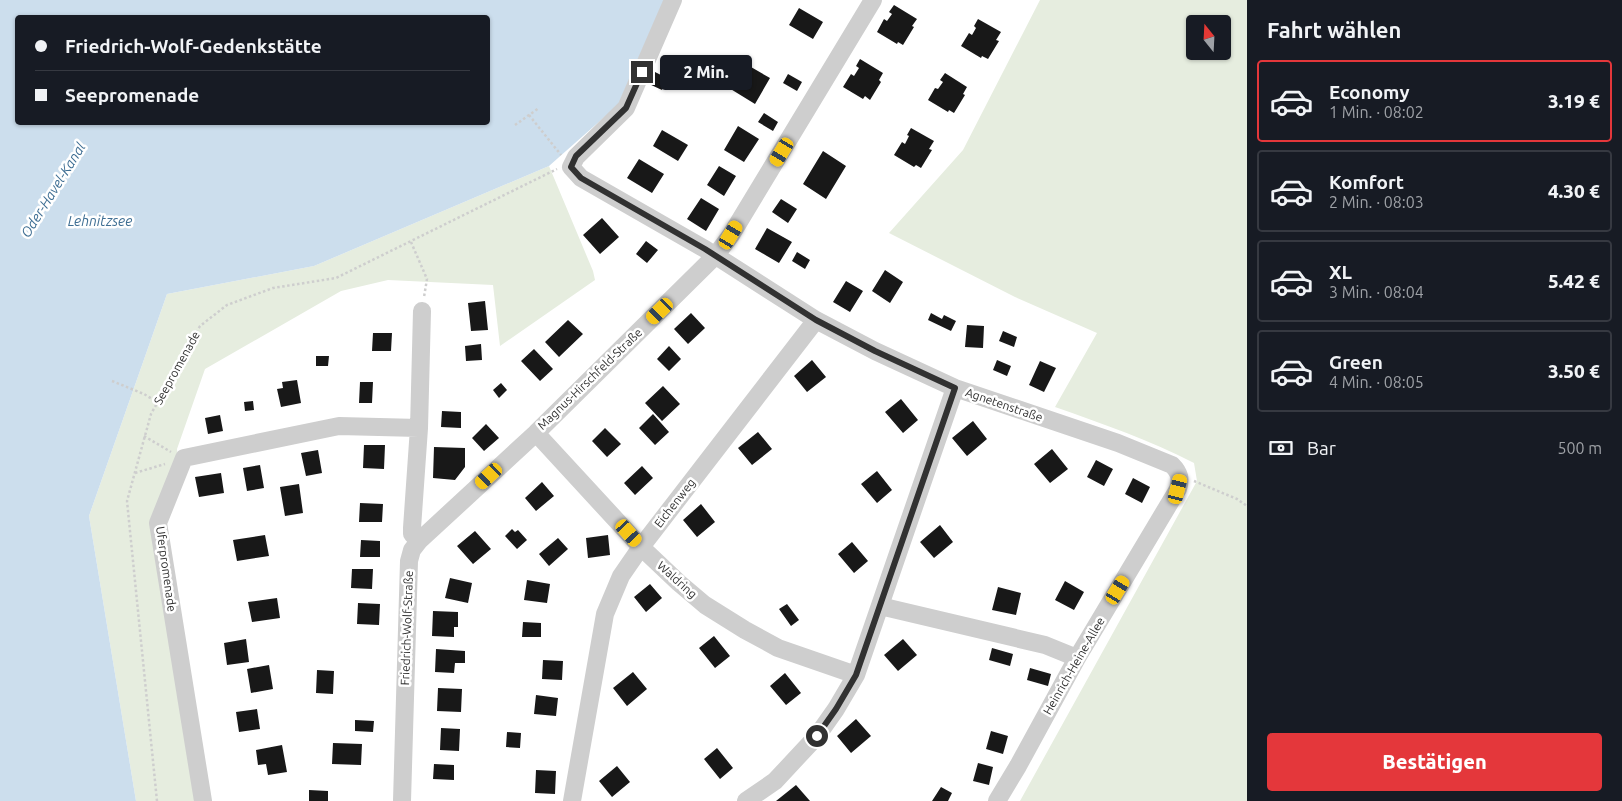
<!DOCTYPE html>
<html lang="de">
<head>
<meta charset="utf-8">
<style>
  body { margin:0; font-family:Ubuntu,sans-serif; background:#20242c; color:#f1f3f6; height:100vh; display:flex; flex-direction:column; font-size:19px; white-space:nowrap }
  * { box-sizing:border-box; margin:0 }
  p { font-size:16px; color:#9ea1a6 }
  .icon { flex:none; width:28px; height:28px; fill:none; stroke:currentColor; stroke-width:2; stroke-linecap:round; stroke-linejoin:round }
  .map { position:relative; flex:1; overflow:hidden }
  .side { display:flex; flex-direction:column; background:#171b24; width:375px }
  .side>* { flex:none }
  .guide { position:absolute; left:15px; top:15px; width:475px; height:110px; border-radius:5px; box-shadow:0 1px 4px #0004; display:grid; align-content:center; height:110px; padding:0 20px; background:#171b24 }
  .needle { width:32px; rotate:342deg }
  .buttons { position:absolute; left:1186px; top:15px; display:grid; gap:10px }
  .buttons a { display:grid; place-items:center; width:45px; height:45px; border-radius:5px; background:#171b24; box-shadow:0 1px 4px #0004; font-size:25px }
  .end { position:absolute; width:22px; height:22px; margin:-11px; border:6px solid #313131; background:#fff; box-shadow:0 0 0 2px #fff }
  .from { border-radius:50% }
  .bubble { position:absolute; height:35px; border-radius:5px; background:#171b24; box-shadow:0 1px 4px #0004; font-size:16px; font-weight:800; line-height:35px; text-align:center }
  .car { position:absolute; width:15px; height:30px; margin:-15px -8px; border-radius:6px; box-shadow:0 0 4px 1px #0007; background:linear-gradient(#f5c518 24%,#345 0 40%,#f5c518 0 76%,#345 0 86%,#f5c518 0) }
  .guide b { display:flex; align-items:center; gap:18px; height:48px; font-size:19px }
  .guide b+b { border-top:1px solid #363941 }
  .guide i { width:12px; height:12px; background:#f1f3f6 }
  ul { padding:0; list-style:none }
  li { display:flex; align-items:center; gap:15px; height:82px; margin:0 10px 8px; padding:0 10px; border:2px solid #363941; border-radius:5px }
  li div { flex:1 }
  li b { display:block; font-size:19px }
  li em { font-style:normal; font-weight:800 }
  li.active { border-color:#e4373b }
  li>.icon { width:45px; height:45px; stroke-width:1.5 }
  h2 { padding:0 20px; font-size:22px; line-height:60px }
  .pay { display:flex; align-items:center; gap:12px; height:55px; padding:0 20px; font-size:19px }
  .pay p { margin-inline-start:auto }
  .button { display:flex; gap:10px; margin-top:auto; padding:10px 20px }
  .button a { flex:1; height:58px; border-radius:5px; background:#e4373b; color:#fff; font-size:20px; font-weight:800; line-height:58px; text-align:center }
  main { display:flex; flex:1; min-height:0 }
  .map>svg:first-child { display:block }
</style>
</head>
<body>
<main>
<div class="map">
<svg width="1247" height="801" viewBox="0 0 1247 801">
  <rect width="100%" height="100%" fill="#fff"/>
  <path fill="#e6eddf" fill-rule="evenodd" d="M1040,0H1247V801H1020L1197,481L1194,463C1150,440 1103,424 1055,407L1097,333L1015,297L889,233L963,150ZM1195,24H1222V51H1195Z
    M549,166L593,271L595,280L500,346L493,285L388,280L341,291L205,369L177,449L180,477L164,523L197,801H136L89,516L167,294L314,266Z"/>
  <path fill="#ccdeed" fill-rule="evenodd" d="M0,0H664L618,105L549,166L314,266L167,294L89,516L136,801H0ZM18,18H488V122H18Z"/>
  <path fill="#181818" d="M894,5L917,19L912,26L914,27L903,45L898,42L897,44L877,32L884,19L887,21L892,14L889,12Z
    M799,8L823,22L813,39L789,25Z
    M978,19L1001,32L996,40L999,41L988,59L982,56L981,58L961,46L969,33L972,35L976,28L974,26Z
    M860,59L883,73L879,80L881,82L870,100L865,96L863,99L843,87L851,74L854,76L859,68L856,66Z
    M744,63L770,78L755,104L729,88Z
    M655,72L667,78L662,90L649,84Z
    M945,73L967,87L963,94L965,95L954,113L949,110L948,112L928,100L935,88L938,89L943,82L940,80Z
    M788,74L802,82L797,91L783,83Z
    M764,113L778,122L773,131L758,122Z
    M738,126L759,139L744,162L724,150Z
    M911,128L934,141L929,149L932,150L921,168L916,165L914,167L894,155L902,142L905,144L909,136L907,135Z
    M662,130L688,145L678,161L653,146Z
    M823,151L846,166L826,199L803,184Z
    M639,159L664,174L652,193L627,178Z
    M719,166L736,176L724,196L707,185Z
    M701,198L719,209L706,231L687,219Z
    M781,199L797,209L788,223L772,212Z
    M602,218L619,237L600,254L583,235Z
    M767,228L792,242L779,263L755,249Z
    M646,241L658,250L647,263L636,254Z
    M797,252L810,260L805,269L792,261Z
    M885,270L903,282L890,303L872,291Z
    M846,281L863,291L850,312L833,302Z
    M485,301L488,330L471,331L468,303Z
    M691,313L705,328L688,344L674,329Z
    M931,313L942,319L944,315L956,321L951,331L928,320Z
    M568,320L583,334L559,357L545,342Z
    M967,325L984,326L983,348L965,347Z
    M1003,331L1017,337L1014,347L999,341Z
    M373,333H392L391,351H372Z
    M481,344L482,360L466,361L465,346Z
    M669,346L681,359L669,371L657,359Z
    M534,349L553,369L540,381L521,361Z
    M316,356H329L328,366H316Z
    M812,360L826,377L807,392L794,376Z
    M997,360L1011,366L1007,376L993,370Z
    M1040,361L1056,368L1044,392L1029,385Z
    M297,380L301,403L281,407L277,389L283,388L282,382Z
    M360,382H373L372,403H359Z
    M501,383L507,390L499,398L493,390Z
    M663,386L680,404L662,421L645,403Z
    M901,399L918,420L903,433L885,412Z
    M253,401L254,410L245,411L244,402Z
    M442,411L461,412V428L441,427Z
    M653,414L669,432L655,445L639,428Z
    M220,415L223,431L208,434L205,418Z
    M973,421L987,439L967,456L952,438Z
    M486,424L499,438L484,451L472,438Z
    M605,428L621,444L607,457L592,441Z
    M758,432L772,449L752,465L738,448Z
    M364,445H385L384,469L363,468Z
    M434,447L465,448V467L455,480L433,478Z
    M1052,449L1068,469L1050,483L1034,464Z
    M318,450L322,473L306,476L301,453Z
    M1096,460L1113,469L1104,486L1087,477Z
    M260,465L264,488L247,491L243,468Z
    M642,466L653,478L635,495L624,483Z
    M877,471L892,490L877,503L861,484Z
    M221,473L224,493L199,497L195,477Z
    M1133,478L1150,487L1142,503L1125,494Z
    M542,482L554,496L536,511L525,498Z
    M299,484L303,513L285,516L280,487Z
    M360,503L383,504L382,522H359Z
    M701,504L715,522L697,537L683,520Z
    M940,525L953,542L934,558L920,542Z
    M512,529L515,532L518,530L527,540L517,549L505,536Z
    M475,531L491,549L473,564L457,546Z
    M265,535L269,556L237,561L233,540Z
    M608,535L610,555L588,558L586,538Z
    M558,538L568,549L549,566L539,554Z
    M361,540L380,541V557H360Z
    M852,542L868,561L854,573L838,554Z
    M352,569H373L372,589L351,588Z
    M450,578L472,583L468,603L445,598Z
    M527,580L550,584L547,603L524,600Z
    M1065,581L1084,592L1074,610L1055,600Z
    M650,584L662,598L646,612L634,597Z
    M998,587L1021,593L1016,615L992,610Z
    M277,598L280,618L252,622L248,602Z
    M358,603L380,604L379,625L357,624Z
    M787,604L799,620L791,626L779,609Z
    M433,611L458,612V627H454V637L432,636Z
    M523,622L541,623V637H522Z
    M714,636L730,656L715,668L699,648Z
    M246,639L249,662L227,665L224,643Z
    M903,639L917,655L898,671L884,655Z
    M992,648L1013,654L1010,666L989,660Z
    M436,649L465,651V663H455L454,673L435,672Z
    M543,660L563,661L562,680L542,679Z
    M269,665L273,689L251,693L247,669Z
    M1030,668L1051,674L1048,686L1027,680Z
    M317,670L334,671L333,694L316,693Z
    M633,672L647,689L627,706L613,688Z
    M785,673L801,693L786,705L770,686Z
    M438,688L462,689L461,712L437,711Z
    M536,695L558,698L556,716L534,714Z
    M257,709L260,729L239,732L236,712Z
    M856,719L871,736L851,753L837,736Z
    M355,720L374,721L373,732L355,731Z
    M441,728L460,729L459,751L440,750Z
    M991,731L1008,736L1003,754L986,749Z
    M507,732L521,733L520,748L506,747Z
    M333,743L362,744L361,765L332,764Z
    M282,745L287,772L268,775L266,764L258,765L256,750Z
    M717,748L733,768L720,779L704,759Z
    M978,763L993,767L989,785L973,781Z
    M434,764L454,765V780L433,779Z
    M617,766L630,782L612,797L599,781Z
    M536,770L556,771L555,794L535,793Z
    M796,785L810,801H776Z
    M941,787L952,793L948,801H932Z
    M309,790L328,791V801H309Z"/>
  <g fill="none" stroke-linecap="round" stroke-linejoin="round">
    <path stroke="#cecece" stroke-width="2.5" stroke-dasharray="2.5 2.5" stroke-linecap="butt" d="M529,115L561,155
      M515,125L539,108
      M411,242L427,279L424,297
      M112,381L144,394L157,402
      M144,436L171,452
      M135,473L165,464
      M1194,481L1237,499L1247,506
      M157,801L127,501L151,414L200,326L227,305L273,288L336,278L557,169"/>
    <path stroke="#cecece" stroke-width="18" d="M673,0L626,108L576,157L571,167L581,178L705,249L816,320L875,351L955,388L1118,443L1172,465C1180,473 1181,479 1178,489L1077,658L1018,766L997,801
      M536,433L641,547L679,583L705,605L745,630L778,648L856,675
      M419,541L412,534V528L419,428L422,311
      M880,606L1045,645L1077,658
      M203,801L158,523L184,458L339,426L419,428
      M402,801L409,561L412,550L419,541L536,433L716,255L731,235L873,0
      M572,801L605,614L621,576L641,547L816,320
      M746,801L775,781L817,736L836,709L856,675L955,388"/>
  </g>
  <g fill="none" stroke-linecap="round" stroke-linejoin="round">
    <path stroke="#313131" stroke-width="6" d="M642,72L626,108L576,156L571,167L581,178L705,249L816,320L875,351L955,388L856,675L836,709L817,736"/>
  </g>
  <g text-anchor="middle" stroke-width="5" stroke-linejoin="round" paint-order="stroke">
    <g font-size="12" fill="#313131" stroke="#fff">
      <text transform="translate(177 368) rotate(-61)" y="4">Seepromenade</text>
      <text transform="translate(590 379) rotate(-44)" y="4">Magnus-Hirschfeld-Straße</text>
      <text transform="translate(1004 405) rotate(19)" y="4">Agnetenstraße</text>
      <text transform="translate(675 503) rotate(-52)" y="4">Eichenweg</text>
      <text transform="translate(166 569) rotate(82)" y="4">Uferpromenade</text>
      <text transform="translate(677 580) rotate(42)" y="4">Waldring</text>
      <text transform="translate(407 628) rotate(-88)" y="4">Friedrich-Wolf-Straße</text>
      <text transform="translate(1074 666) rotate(-60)" y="4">Heinrich-Heine-Allee</text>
    </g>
    <g font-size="14" font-style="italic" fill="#3e6e93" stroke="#fff">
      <text transform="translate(53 190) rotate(-58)" y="5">Oder-Havel-Kanal</text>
      <text x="100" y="226">Lehnitzsee</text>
    </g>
  </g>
</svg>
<div class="buttons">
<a><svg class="needle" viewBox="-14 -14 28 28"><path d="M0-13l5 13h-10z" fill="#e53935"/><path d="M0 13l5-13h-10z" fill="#9ea1a6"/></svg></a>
</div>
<i class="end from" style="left:817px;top:736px"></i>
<i class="end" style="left:642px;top:72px"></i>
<div class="bubble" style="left:660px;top:55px;width:92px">2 Min.</div>
<i class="car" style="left:782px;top:152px;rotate:211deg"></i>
<i class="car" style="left:731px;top:235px;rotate:31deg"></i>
<i class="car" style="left:660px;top:311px;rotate:226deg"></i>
<i class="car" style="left:489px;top:476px;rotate:227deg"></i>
<i class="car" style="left:1178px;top:489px;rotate:14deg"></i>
<i class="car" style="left:629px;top:533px;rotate:138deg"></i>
<i class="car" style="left:1118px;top:590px;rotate:31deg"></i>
<div class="guide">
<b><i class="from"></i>Friedrich-Wolf-Gedenkstätte</b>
<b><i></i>Seepromenade</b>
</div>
</div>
<section class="side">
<h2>Fahrt wählen</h2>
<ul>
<li class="active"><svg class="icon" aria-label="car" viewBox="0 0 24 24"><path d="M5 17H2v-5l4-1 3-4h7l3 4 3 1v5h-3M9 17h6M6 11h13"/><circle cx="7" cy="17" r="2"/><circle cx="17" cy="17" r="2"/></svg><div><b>Economy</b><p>1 Min. · 08:02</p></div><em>3.19 €</em></li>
<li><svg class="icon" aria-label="car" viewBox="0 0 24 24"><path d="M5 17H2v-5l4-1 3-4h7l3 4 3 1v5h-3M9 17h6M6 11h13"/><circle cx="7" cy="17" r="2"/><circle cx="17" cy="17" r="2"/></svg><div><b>Komfort</b><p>2 Min. · 08:03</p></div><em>4.30 €</em></li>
<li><svg class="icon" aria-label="car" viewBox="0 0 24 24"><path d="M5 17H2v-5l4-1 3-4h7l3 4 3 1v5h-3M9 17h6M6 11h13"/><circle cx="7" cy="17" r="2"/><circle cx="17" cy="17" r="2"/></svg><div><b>XL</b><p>3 Min. · 08:04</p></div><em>5.42 €</em></li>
<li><svg class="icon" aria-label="car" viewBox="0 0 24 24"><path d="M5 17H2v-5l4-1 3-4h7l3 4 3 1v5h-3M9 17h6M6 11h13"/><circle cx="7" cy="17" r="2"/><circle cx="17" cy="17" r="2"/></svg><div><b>Green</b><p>4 Min. · 08:05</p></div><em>3.50 €</em></li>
</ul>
<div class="pay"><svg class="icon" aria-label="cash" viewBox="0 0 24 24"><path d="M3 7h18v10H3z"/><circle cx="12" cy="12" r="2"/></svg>Bar<p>500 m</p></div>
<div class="button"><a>Bestätigen</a></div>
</section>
</main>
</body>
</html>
